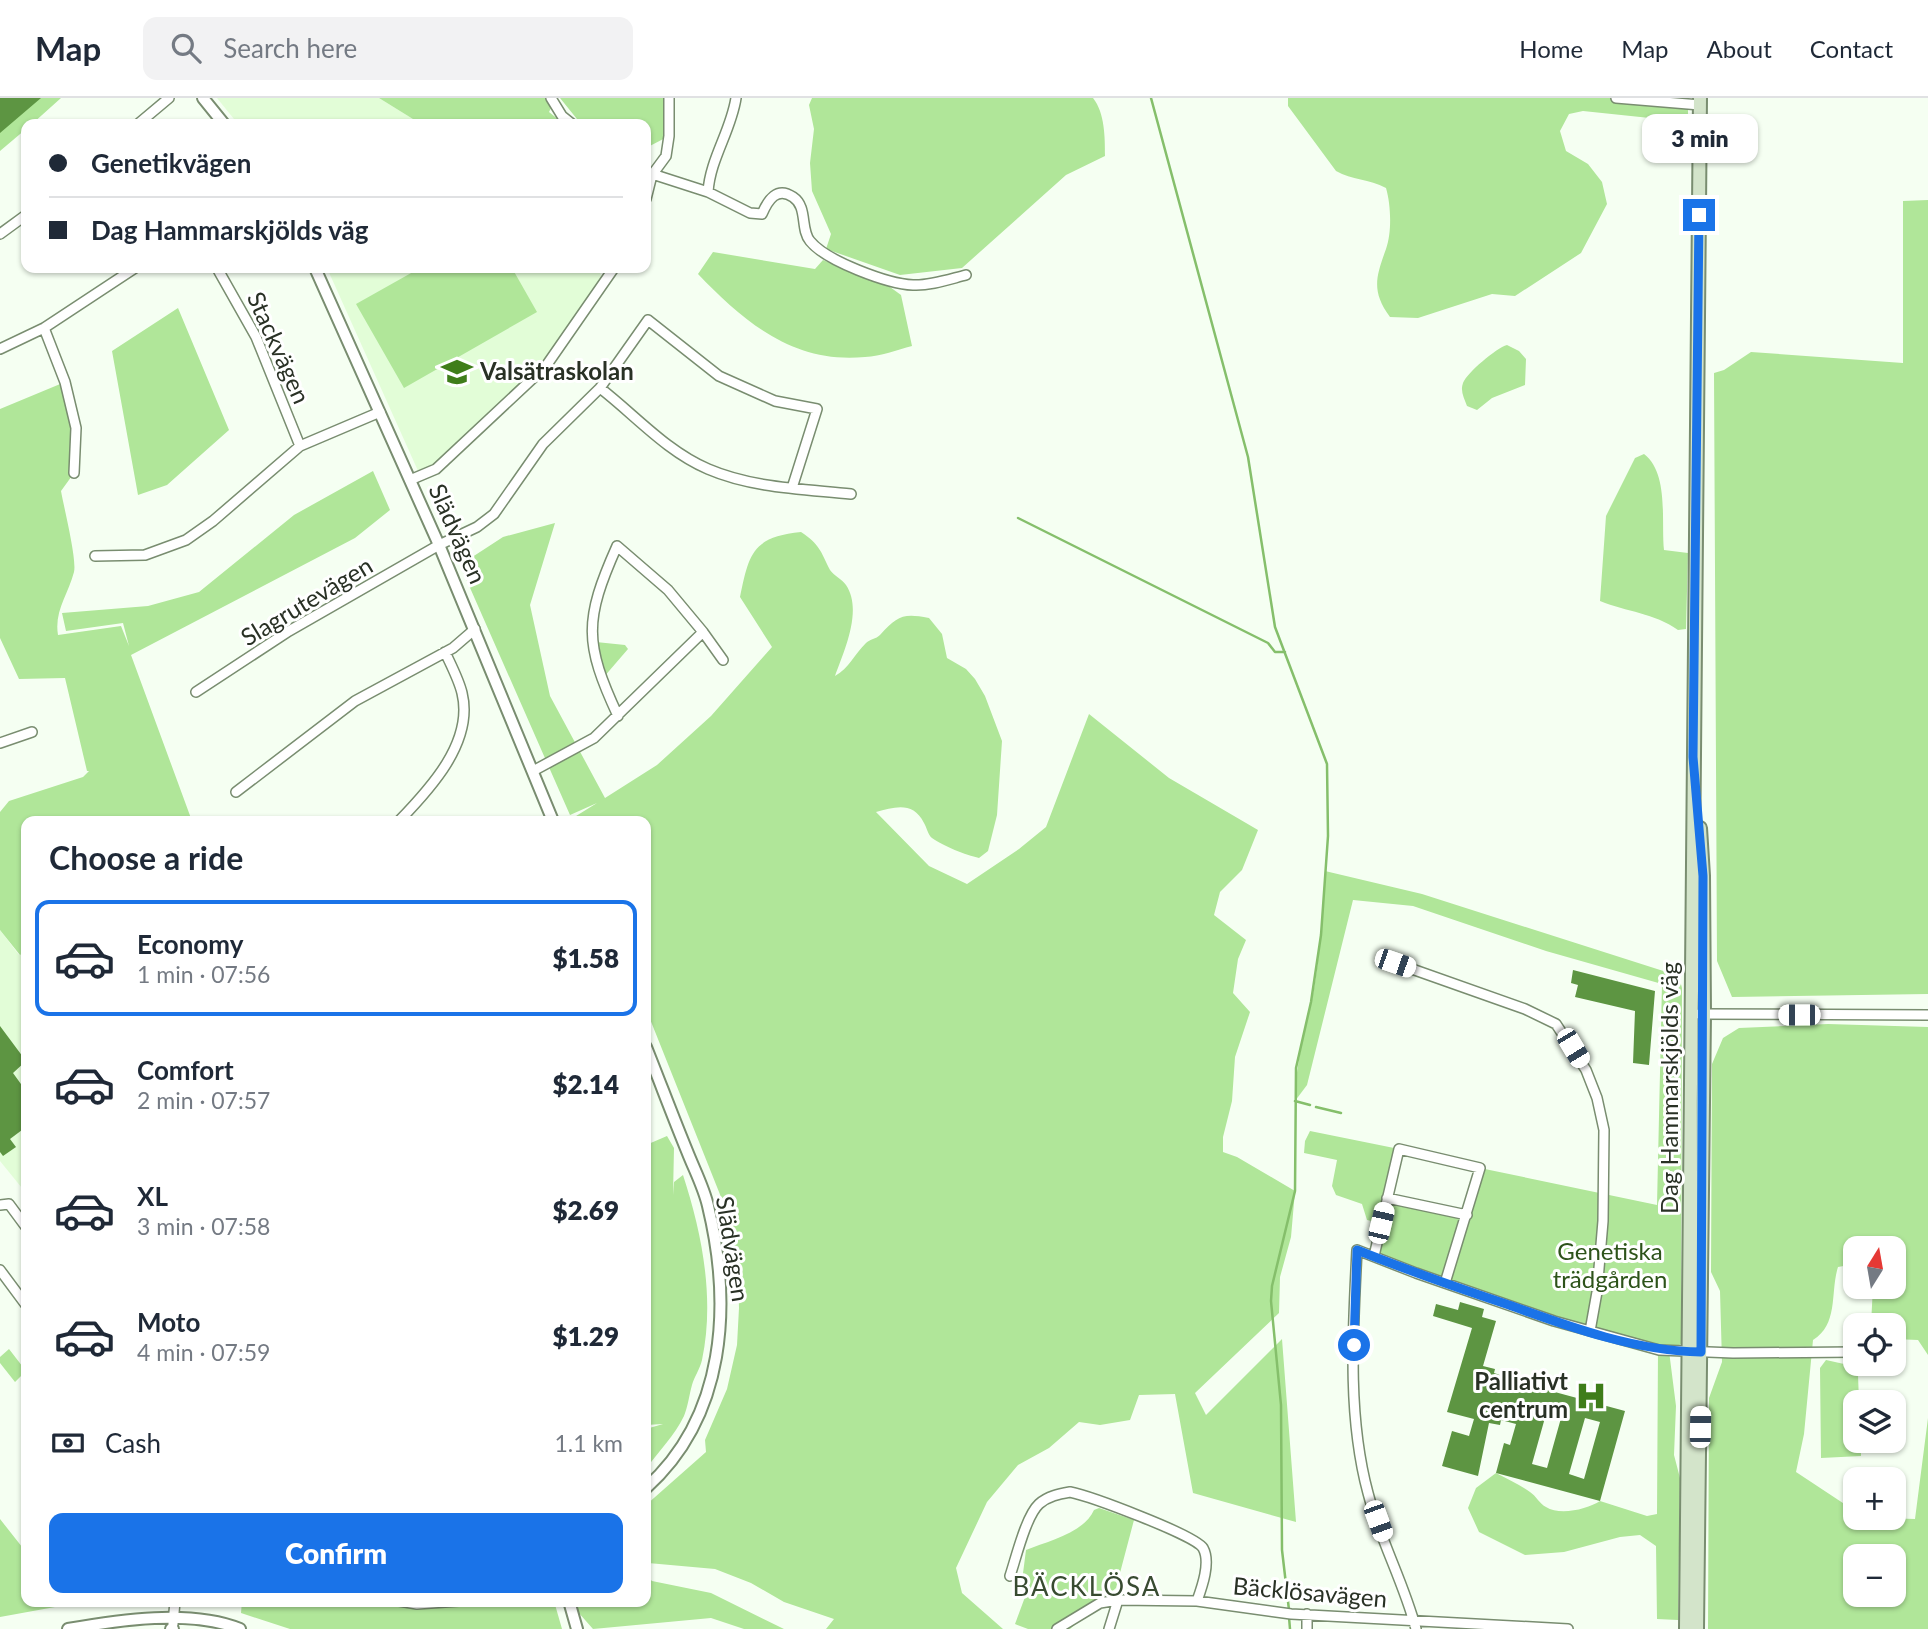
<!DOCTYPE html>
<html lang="en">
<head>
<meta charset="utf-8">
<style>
  body { margin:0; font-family:Lato,sans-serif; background:#f2f2f3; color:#1f2937; height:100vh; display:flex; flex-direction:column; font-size:26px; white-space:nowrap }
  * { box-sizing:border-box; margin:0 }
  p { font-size:23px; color:#747a83 }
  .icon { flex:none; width:38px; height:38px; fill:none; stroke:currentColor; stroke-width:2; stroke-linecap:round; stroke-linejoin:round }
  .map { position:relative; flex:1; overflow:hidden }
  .sheet { position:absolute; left:21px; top:718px; width:630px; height:791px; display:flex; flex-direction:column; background:#fff; border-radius:14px; box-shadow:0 2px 5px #0004 }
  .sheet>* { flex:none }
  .top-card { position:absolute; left:21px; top:21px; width:630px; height:154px; border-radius:14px; box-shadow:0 2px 5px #0004; display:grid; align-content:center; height:154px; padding:0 28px; background:#fff }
  .needle { width:46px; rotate:11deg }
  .fabs { position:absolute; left:1843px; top:1138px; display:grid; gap:14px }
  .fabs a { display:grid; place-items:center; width:63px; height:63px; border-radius:14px; background:#fff; box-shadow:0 2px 5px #0004; font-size:35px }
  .end { position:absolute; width:32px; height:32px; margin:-16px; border:9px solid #1a73e8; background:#fff; box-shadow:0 0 0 4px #fff }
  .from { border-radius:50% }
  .bubble { position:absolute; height:49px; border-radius:14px; background:#fff; box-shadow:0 2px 5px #0004; font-size:23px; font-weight:800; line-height:49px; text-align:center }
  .car { position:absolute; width:21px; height:42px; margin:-21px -10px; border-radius:9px; box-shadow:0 0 5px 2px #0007; background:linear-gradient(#fff 24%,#345 0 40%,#fff 0 76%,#345 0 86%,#fff 0) }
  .top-card b { display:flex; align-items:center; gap:24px; height:66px; font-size:26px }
  .top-card b+b { border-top:2px solid #e0e1e3 }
  .top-card i { width:18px; height:18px; background:#1f2937 }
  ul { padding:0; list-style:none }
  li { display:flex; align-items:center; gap:21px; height:116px; margin:0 14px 10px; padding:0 14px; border:4px solid transparent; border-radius:14px }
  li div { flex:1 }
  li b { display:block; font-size:26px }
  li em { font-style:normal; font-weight:800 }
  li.active { border-color:#1a73e8 }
  li>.icon { width:63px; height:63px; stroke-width:1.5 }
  h2 { padding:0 28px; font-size:32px; line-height:84px }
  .pay { display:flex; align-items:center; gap:18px; height:77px; padding:0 28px; font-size:26px }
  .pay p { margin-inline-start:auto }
  .primary-button { display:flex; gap:14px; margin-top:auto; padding:14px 28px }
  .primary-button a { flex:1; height:80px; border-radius:14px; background:#1a73e8; color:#fff; font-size:28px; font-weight:800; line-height:80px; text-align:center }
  header { display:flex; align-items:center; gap:42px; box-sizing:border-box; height:98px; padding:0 35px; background:#fff; border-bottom:2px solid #e0e1e3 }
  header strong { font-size:33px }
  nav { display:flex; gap:38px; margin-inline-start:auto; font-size:24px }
  .search { width:490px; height:63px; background:#f2f2f3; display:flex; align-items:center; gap:18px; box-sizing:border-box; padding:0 24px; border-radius:14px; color:#747a83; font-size:26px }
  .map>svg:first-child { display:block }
</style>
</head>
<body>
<header>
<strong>Map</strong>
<div class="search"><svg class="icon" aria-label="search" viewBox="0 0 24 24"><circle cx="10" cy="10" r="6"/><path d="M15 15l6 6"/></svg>Search here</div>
<nav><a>Home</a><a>Map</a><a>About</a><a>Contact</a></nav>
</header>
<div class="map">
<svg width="1928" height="1531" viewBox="0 0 1928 1531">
  <rect width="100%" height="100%" fill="#f5fff2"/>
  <path fill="#e2fdd7" d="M217,0H379L421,26H238Z
    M327,170H600L602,189L546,268L437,371L419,375Z
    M0,832L19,857L26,853V1095L0,1063Z"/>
  <path fill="#b0e699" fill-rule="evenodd" d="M0,0H61L32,26H26V31L0,53Z
    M379,0H552L553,6L549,14L564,26H421Z
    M560,0H669V38L646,50V26H581Z
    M812,0H1093C1105,15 1105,40 1105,58L1066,77L962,170L900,177L826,151L831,136L812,93L810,65L814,31L809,7Z
    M1288,0H1688V24L1583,13L1569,16L1560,33L1566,53L1588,66L1602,84L1607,106L1581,155L1515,198L1492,196L1418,220L1390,219C1371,193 1376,179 1386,151C1392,134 1391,107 1386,90C1369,81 1352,82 1336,73L1288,8Z
    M1928,102V896L1732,899L1717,863L1714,275L1724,272L1751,254L1903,265V103Z
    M713,154L815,171L823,162L890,189L901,197L912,248C897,252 881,258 865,259C794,266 745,225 698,176Z
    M420,170H512L537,214L404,290L356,206Z
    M178,210L229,332L167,387L138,397L112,253Z
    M1507,247L1519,253L1526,261L1525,287L1492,300L1477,312L1467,308C1464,300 1460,293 1463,285C1467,275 1496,250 1507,247Z
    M65,284L76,330L74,375L61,393C64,410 77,461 74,474C68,497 54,513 58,537L121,528L129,548L123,525L66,533L62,515L148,508L199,494L294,417L373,373L390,412L355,440L131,557L192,723H26V853L20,857L0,832V714L9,703L83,679L89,673H87L65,580L19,581L0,540V311Z
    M1644,356C1669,375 1661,423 1664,452L1688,455L1686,531L1678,532C1654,515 1627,514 1600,503L1606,418L1635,360Z
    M555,425L530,507L550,598L605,700L657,667L711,618L772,549L740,499C749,456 752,439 801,434C820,447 820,452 830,472C834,478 842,481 846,487C863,512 844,553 835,578C849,570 854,557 866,545C870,541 876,541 880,537C898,518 902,515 929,520L942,536L947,560L966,571L975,581L985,598L1002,643L997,717L988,753L979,760C966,757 943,748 932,740C928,737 927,730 924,725C913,703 895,709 876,714L929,768L967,786L1019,751L1046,729L1089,616L1169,680L1258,732L1242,772L1220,794L1214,817L1246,842L1238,861L1233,895L1250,914L1235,959L1232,1003L1223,1039V1054L1237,1059L1295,1093L1291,1139L1280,1179L1279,1215L1195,1295L1206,1317L1282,1241L1296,1424L1193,1395L1175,1296L1139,1297L1130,1322L1100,1327L1079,1324L1049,1350L1018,1367L987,1404L956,1470L962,1495L1003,1531H826L834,1521L784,1504L751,1485L715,1471L648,1465L646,1462V1407L706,1354L705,1342L727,1291L737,1247L739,1210L738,1174L723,1104L646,911V723H568L597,705L570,717L460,467L503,439Z
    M596,544L625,547L628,551L603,580Z
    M1325,773L1422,796L1679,878L1682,890L1681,1246L1669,1253L1676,1308L1674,1357L1680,1380L1678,1522L1657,1521L1656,1448L1640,1437L1620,1439L1564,1454L1525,1457L1479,1434L1468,1410L1476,1390L1496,1375C1508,1381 1520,1387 1530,1394C1536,1398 1540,1406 1546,1409C1560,1418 1588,1411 1600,1403L1647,1418L1657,1416L1658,1252L1554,1223L1374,1158L1381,1125L1367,1122L1362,1106L1336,1097L1332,1088L1337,1062L1304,1055L1305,1043L1310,1033L1399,1051L1387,1100L1466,1117L1480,1070L1657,1107L1662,886L1546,853L1413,808L1353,802L1307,987L1295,1003C1296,963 1304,939 1312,902C1320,859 1323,816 1325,773Z
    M1828,926L1928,929V1257L1918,1242L1894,1241V1227H1871L1873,1188H1894V1150H1855V1166L1838,1169C1830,1194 1839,1226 1813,1242L1804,1336L1796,1374L1855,1413V1419L1915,1421L1928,1320V1531H1708L1709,1300L1722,1264L1720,1193L1711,1174L1712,966L1723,940L1739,930ZM1855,1458H1894V1496H1855Z
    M667,1038L674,1050L673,1097L674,1084L683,1077C702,1135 715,1201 702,1262C700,1271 694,1279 692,1287C689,1298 688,1308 684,1318C675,1337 658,1354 646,1371V1331L663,1326L646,1327V1047Z
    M9,1251L26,1273L15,1284L0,1265V1259Z
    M1826,1262L1844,1266L1858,1277L1859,1304H1855V1342H1861V1358L1821,1360L1820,1270Z
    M1099,1410L1134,1422L1116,1490L1070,1531H1028L1015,1526L1025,1499L1022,1483L1026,1452C1048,1443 1084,1435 1094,1412Z
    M0,1421L26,1454V1503H88L0,1519Z
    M646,1477L652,1483L711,1495L784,1531H744L711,1520L593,1531L578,1514L577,1503H646Z
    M242,1503H554L562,1531H290L241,1515Z"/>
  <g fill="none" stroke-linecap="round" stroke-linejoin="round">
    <path stroke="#85bf6b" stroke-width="2.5" d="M1151,0L1248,359L1275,529L1327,666L1328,738L1321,837L1311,904L1296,970L1295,1093L1272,1188L1271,1203L1281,1307L1282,1452L1289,1512
      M1018,420L1268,545L1275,554H1285
      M1295,1003L1310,1007
      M1316,1009L1341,1015
      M1289,1519L1290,1531"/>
  </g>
  <path fill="#5d9542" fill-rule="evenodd" d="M0,0H41L0,35Z
    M1573,872L1655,893L1649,967L1633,965L1635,913L1575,899L1578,887L1571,885Z
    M0,928L26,963L13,975L26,993V1029L10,1041L16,1049L3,1058L0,1054Z
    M1460,1204L1484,1211L1482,1219L1496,1223L1483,1268L1495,1271L1494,1275L1540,1290L1625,1313L1600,1403L1496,1375L1504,1345L1510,1347L1516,1326L1501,1322L1500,1327L1489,1325L1478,1378L1442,1368L1452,1333L1469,1338L1474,1321L1447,1314L1472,1230L1433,1218L1436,1206L1458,1212ZM1548,1309L1563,1313L1547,1370L1532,1366ZM1585,1320L1600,1324L1584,1381L1569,1376Z"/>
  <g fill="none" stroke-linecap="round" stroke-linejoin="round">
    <defs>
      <path id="minor" d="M551,0L562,18L572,26
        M1616,0L1700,7
        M138,26L169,0
        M646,74L708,94L750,115L762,116C768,102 777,88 793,99C808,109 800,131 810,143C826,163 888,186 913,187C930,188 950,181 966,177
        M708,94C710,61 731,33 736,0
        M646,101L652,77L666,58L669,38V0
        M0,136L26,117
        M217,170L256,239L300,348
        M44,230L65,284L76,330L74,375
        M0,251L44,230L135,170
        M600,290C635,317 666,353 708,371C752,390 803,391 851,396
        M410,382L436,371L546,268L614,170
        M95,458L145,457L186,442L213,423L300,348L380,314
        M703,534L723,562
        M196,594L289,533L439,447L477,429L494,416L543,346L600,290L648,222L719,278L775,303L817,311L792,390
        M0,645L32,634
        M533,673L594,640L703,534L668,492L617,448C584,522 584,545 618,618
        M236,694L355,603L453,550L475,531
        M399,723C430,691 474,644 462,595C459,582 451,567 445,554
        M1395,865L1525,911L1556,926L1586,972L1597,1000L1604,1032L1603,1123L1597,1194L1590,1233
        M1699,916L1928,917
        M1387,1100L1467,1117
        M0,1107L9,1106L26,1129
        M1374,1158L1399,1051L1480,1070L1445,1185
        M0,1172L26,1207
        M1010,1478C1016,1460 1026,1418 1039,1406C1048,1398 1059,1396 1070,1394C1090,1398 1195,1437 1203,1450C1211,1464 1202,1489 1197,1503
        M399,1503L417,1506L459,1503
        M1307,1516V1531
        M173,1526L175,1503
        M1057,1531L1100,1505L1118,1502L1197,1503L1291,1516L1568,1531
        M1109,1531L1118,1502
        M1416,1531C1404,1485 1380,1442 1368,1395C1347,1317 1353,1232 1357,1152L1416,1175L1554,1223L1659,1252L1733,1255L1855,1254"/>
      <path id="tertiary" d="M203,0L224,26
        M315,170L439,447L553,723
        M646,949C660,984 673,1019 687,1053C694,1071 704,1090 708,1108C732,1207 726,1318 646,1390
        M569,1503L577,1531
        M68,1531C118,1522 191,1511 240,1531
        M171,1531H173"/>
      <path id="secondary" d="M1686,1531L1700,0
        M1697,1531L1704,916L1703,778L1700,730"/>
    </defs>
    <use href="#minor" stroke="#798d70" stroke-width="12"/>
    <use href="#tertiary" stroke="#798d70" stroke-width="14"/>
    <use href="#secondary" stroke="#798d70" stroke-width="16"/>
    <use href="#minor" stroke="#fff" stroke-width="9"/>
    <use href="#tertiary" stroke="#fff" stroke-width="10"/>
    <use href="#secondary" stroke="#d3e4ca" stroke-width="12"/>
  </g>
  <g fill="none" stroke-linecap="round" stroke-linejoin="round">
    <path stroke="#1a73e8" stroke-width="9" d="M1354,1247L1357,1152C1407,1172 1458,1190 1509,1207C1570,1229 1635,1253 1701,1254L1703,778L1693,659L1699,117"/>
  </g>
  <defs>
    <symbol id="school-bare" viewBox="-9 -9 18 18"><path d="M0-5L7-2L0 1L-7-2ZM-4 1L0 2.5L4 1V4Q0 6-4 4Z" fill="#3f7d1a" stroke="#fff" stroke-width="2.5" paint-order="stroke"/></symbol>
    <symbol id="hospital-bare" viewBox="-9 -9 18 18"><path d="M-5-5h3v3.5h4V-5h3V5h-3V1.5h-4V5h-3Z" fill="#3f7d1a" stroke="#fff" stroke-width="2.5" paint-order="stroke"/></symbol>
  </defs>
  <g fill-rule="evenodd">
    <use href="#school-bare" x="435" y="252" width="44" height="44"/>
    <use href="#hospital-bare" x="1569" y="1276" width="44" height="44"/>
  </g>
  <g text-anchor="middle" stroke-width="6" stroke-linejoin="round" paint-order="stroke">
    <g font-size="24" fill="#293125" stroke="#fff">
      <text transform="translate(278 250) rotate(66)" y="8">Stackvägen</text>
      <text transform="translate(457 436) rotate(66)" y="8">Slädvägen</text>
      <text transform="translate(307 504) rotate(-31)" y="8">Slagrutevägen</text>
      <text transform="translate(1670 990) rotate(-90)" y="8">Dag Hammarskjölds väg</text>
      <text transform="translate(732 1151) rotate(81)" y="8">Slädvägen</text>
      <text transform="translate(1310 1495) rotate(5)" y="8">Bäcklösavägen</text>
    </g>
    <g font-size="24" font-weight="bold" fill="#293125" stroke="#fff" text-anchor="start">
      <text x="480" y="282">Valsätraskolan</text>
      <text x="1568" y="1292" text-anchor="end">Palliativt<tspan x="1568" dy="28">centrum</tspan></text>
    </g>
    <g font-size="24" fill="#2d531a" stroke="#fff">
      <text x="1610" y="1162">Genetiska<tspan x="1610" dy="28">trädgården</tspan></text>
    </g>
    <g font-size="26" letter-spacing="2" fill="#384b31" stroke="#fff">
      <text x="1087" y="1498">BÄCKLÖSA</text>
    </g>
  </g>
</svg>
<div class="fabs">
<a><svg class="needle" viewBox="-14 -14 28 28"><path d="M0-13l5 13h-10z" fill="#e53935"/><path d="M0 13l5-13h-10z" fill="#747a83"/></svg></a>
<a><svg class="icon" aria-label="locate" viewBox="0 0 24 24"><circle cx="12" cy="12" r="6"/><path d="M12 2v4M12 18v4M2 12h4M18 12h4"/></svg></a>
<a><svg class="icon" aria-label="layers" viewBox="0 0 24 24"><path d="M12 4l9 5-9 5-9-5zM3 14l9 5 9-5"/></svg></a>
<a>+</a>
<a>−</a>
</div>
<i class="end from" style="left:1354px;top:1247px"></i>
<i class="end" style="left:1699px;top:117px"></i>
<div class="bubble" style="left:1642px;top:16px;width:116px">3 min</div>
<i class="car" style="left:1395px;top:865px;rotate:109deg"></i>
<i class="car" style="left:1799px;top:917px;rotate:270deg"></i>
<i class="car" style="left:1573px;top:950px;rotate:149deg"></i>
<i class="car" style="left:1381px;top:1125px;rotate:13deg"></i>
<i class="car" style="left:1700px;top:1329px;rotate:1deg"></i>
<i class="car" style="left:1378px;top:1423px;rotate:160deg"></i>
<div class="top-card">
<b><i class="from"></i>Genetikvägen</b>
<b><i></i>Dag Hammarskjölds väg</b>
</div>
<section class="sheet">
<h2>Choose a ride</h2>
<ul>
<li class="active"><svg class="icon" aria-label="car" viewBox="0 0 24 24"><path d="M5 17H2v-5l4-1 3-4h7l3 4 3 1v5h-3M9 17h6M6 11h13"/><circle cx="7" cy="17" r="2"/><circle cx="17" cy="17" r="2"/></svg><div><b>Economy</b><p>1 min · 07:56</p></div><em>$1.58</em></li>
<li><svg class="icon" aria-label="car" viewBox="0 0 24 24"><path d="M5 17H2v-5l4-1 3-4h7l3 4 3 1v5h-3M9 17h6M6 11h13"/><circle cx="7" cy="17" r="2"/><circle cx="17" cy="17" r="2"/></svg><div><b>Comfort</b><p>2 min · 07:57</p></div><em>$2.14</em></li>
<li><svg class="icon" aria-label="car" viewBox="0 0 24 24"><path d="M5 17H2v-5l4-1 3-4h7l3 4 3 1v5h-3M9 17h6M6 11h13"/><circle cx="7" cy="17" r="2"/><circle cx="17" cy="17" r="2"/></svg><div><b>XL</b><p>3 min · 07:58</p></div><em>$2.69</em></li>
<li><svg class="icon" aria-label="car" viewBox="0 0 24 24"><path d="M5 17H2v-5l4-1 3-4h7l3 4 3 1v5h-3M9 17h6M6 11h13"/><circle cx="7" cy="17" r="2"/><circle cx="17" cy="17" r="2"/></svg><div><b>Moto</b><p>4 min · 07:59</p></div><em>$1.29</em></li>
</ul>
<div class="pay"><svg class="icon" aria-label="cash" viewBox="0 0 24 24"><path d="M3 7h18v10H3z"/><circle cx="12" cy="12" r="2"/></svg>Cash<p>1.1 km</p></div>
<div class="primary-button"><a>Confirm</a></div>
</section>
</div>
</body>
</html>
